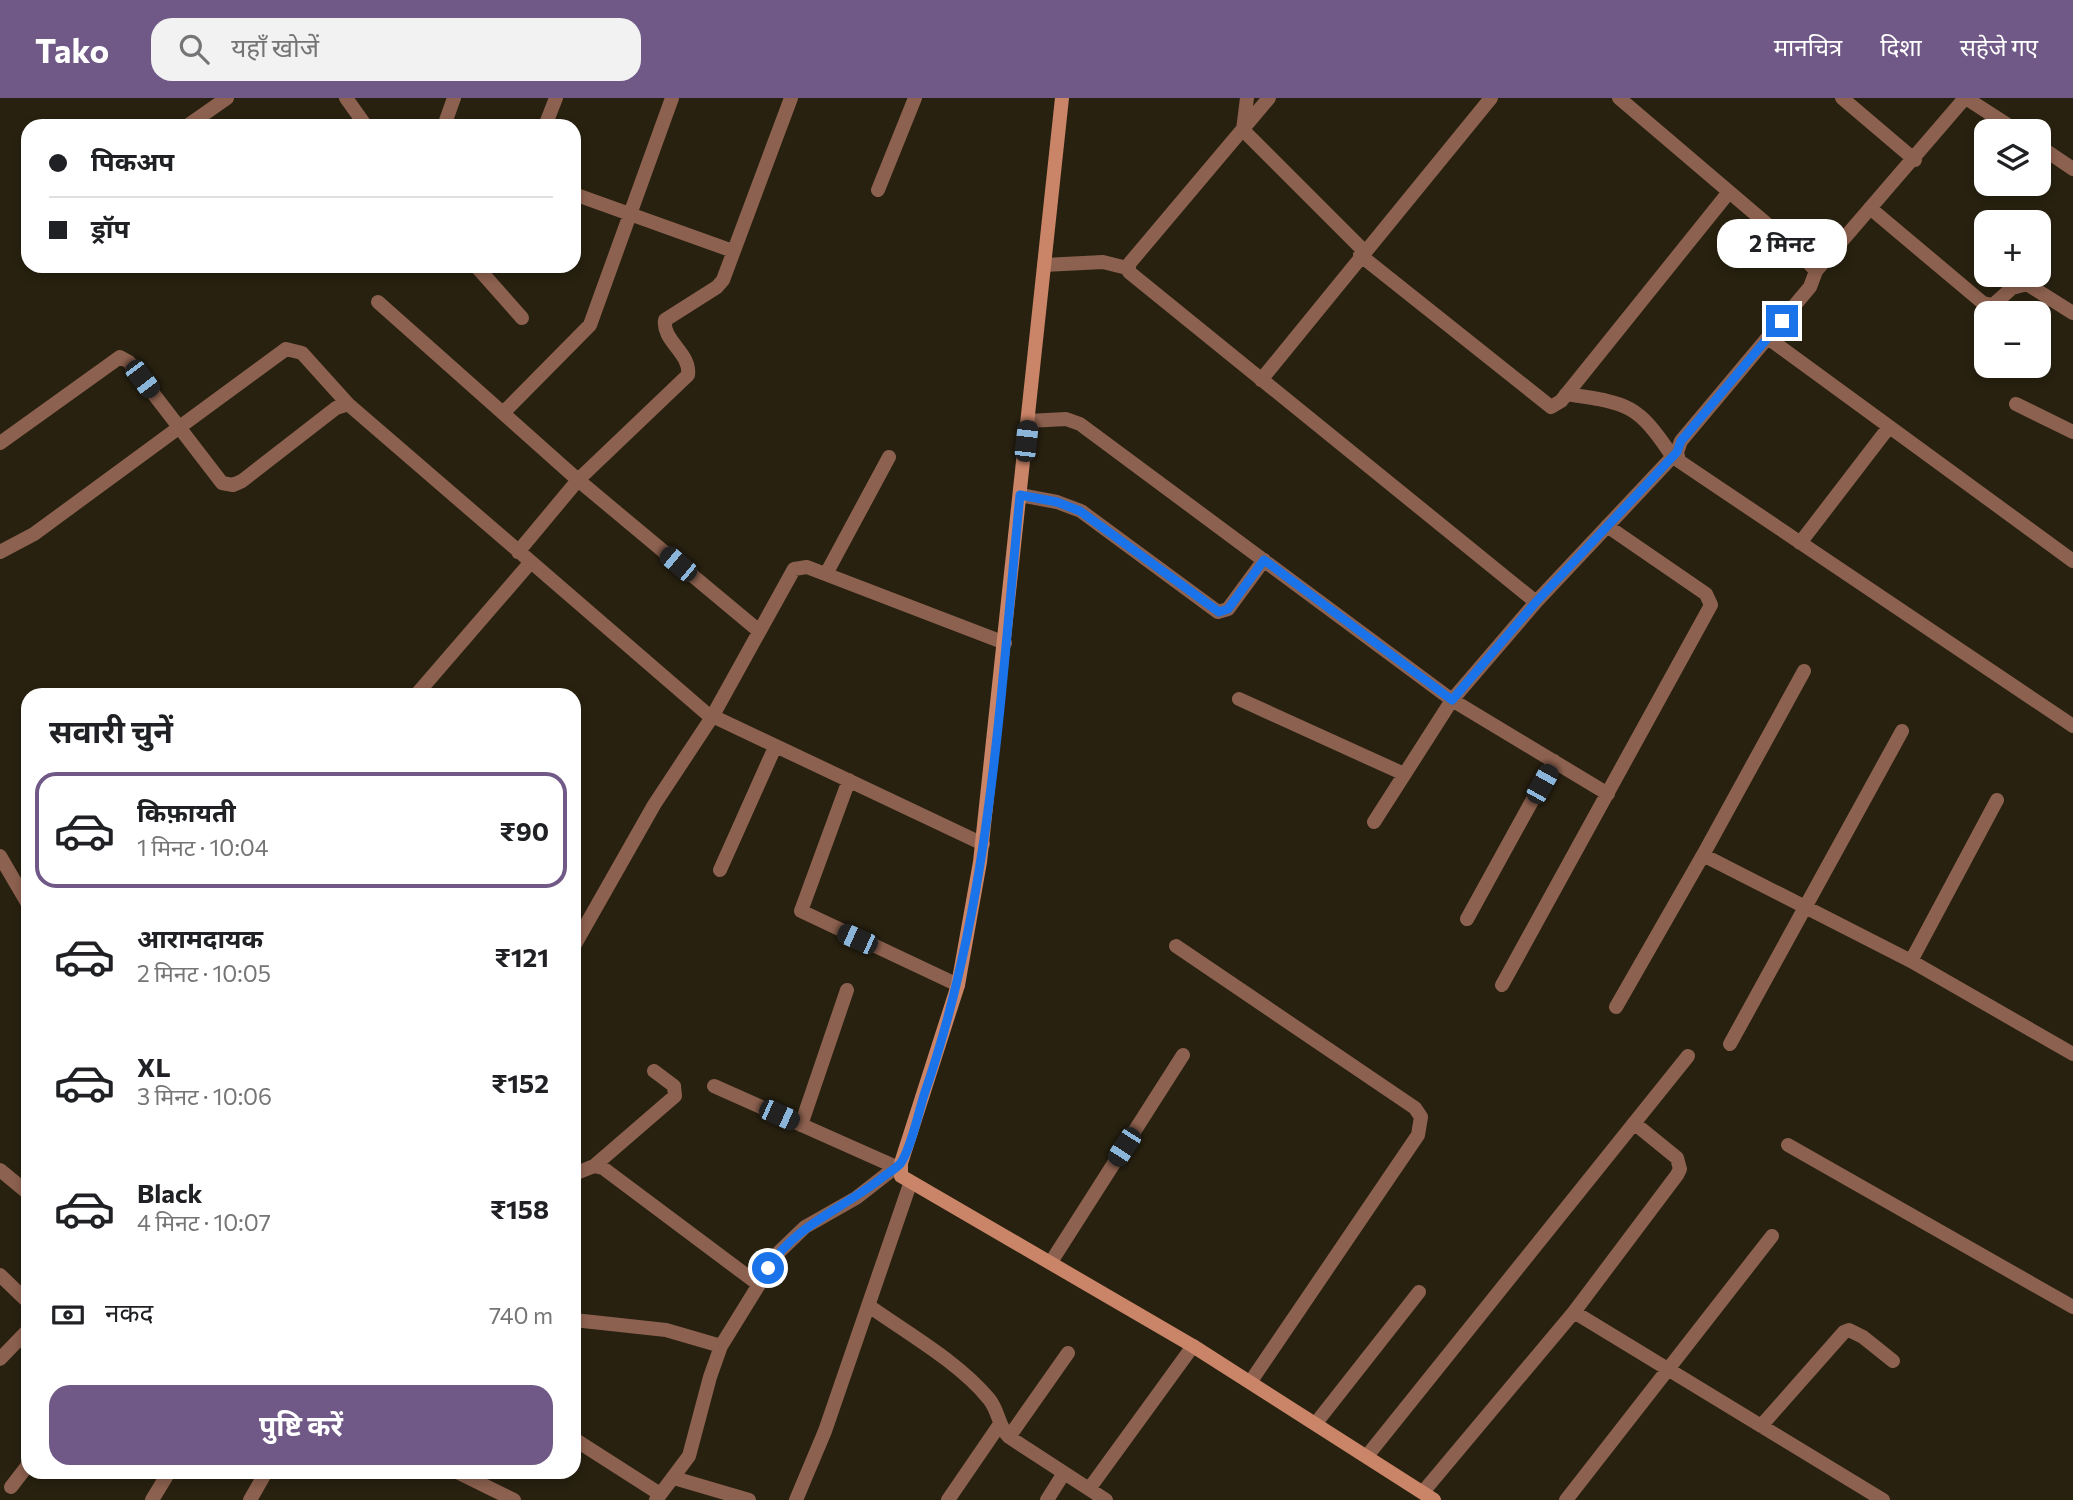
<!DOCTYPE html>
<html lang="hi">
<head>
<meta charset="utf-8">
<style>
  body { margin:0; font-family:Commissioner,"Noto Sans Devanagari",sans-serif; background:#f2f2f2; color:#202124; height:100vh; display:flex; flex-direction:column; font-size:26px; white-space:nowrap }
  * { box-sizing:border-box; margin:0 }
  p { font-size:23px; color:#757577 }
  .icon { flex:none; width:38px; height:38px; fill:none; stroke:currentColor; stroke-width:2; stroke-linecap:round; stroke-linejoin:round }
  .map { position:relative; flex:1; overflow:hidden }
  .drawer { position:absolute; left:21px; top:590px; width:560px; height:791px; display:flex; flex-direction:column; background:#fff; border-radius:21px; box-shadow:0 4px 10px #0003 }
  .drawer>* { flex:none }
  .top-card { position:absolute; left:21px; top:21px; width:560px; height:154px; border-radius:21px; box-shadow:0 4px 10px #0003; display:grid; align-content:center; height:154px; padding:0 28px; background:#fff }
  .buttons { position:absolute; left:1974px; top:21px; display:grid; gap:14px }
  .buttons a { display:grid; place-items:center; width:77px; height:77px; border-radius:14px; background:#fff; box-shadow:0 4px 10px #0003; font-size:35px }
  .end { position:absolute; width:32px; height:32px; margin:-16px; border:9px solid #1a73e8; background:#fff; box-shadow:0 0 0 4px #fff }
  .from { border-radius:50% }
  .bubble { position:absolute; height:49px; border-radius:21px; background:#fff; box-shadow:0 4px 10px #0003; font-size:23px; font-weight:700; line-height:49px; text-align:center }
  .car { position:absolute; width:21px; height:42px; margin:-21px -10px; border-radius:9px; box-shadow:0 0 5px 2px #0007; background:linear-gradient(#222 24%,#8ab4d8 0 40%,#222 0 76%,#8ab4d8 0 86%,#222 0) }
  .top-card b { display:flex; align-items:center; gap:24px; height:66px; font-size:26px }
  .top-card b+b { border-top:2px solid #e0e0e0 }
  .top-card i { width:18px; height:18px; background:#202124 }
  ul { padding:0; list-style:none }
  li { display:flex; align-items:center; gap:21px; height:116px; margin:0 14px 10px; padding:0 14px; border:4px solid transparent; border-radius:21px }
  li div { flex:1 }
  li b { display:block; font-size:26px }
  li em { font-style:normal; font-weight:700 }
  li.on { border-color:#705986 }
  li>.icon { width:63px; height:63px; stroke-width:1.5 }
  h2 { padding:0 28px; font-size:32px; line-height:84px }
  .pay { display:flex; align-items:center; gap:18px; height:77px; padding:0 28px; font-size:26px }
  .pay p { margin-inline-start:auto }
  .primary-button { display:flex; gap:14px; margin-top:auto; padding:14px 28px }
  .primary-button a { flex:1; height:80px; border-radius:21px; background:#705986; color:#fff; font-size:28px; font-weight:700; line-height:80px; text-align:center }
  header { display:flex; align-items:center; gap:42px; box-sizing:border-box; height:98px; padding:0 35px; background:#705986; color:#fff }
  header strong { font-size:33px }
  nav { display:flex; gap:38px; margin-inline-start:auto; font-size:24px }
  .search { width:490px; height:63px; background:#f2f2f2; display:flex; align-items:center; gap:18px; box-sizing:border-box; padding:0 24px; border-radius:21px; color:#757577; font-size:26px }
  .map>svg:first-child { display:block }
</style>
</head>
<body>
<header>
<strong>Tako</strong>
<div class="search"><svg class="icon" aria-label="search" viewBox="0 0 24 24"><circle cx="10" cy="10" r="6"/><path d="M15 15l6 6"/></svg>यहाँ खोजें</div>
<nav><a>मानचित्र</a><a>दिशा</a><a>सहेजे गए</a></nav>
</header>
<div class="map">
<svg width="2073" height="1402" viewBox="0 0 2073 1402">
  <rect width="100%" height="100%" fill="#282110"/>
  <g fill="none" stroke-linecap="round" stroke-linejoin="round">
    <path stroke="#8d614f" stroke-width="14" d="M346,0L366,28
      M1247,0L1243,32L1364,153
      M1269,0L1129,166V174L1536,504
      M1619,0L1794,149L1816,173L1810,189L1681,343L1677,354L1679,363L2073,628
      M1842,0L1915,62
      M1966,0L2017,33
      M187,28L227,0
      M444,28L454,0
      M545,28L556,0
      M2039,48L2073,71
      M878,92L915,0
      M574,96L733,153
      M1870,110L1983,205L1993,207L2012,190L2027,186L2073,215
      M1360,157L1551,309L1561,303L1729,94
      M1044,167L1103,164L1127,170
      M476,168L522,220
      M1816,173L1965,0
      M378,204L578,382L759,533
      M1768,240L2073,463
      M1261,282L1491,0
      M1566,296C1627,305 1637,305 1672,358
      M2016,306L2073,334
      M503,315L590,227L672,0
      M1028,323L1066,321L1080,326L1452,602L1608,696
      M0,345L120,259L129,264L222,385L233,387L242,383L336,310L348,306L706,615L983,746
      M1020,397L1057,404L1081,413L1218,514L1228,511L1264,462
      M1800,445L1889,329
      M0,454L34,436L286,251L302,255L348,306
      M518,454L578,382L688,277C691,255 662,243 665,222L717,189L723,182L791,0
      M826,476L889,359
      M416,597L530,465
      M1239,601L1404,676
      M849,682L801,813L958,887
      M1374,724L1452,602L1536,504L1677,354
      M1703,757L1804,573
      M0,758L28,806
      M720,772L775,649
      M1467,821L1554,663
      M574,848L654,707L712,619L794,471L807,469L1005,545
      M1176,848L1415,1010L1421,1019L1418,1037L1251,1283
      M1911,863L1997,702
      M1502,887L1711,507L1706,496L1607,428
      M1616,909L1703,757L1911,863L2073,956
      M1730,946L1902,633
      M714,988L896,1069
      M801,1027L847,892
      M1788,1047L2073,1209
      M594,1068L675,998L674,988L654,973
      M0,1072L28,1095
      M574,1076L594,1068L603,1070L758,1186
      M1051,1164L1183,957
      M0,1177L28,1204
      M869,1208C907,1235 960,1265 989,1301C999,1313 998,1328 1009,1339L1106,1402
      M1574,1214L1883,1402
      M574,1222L666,1232L721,1248
      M0,1261L28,1232
      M1316,1325L1419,1194
      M1761,1328L1844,1234L1849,1232L1863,1239L1893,1263
      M1009,1339L1068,1255
      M574,1341L660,1396
      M1367,1358L1688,958
      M457,1374L514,1402
      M674,1380L749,1402
      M11,1389L28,1367
      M1089,1391L1193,1248
      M1423,1394L1574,1214L1677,1077L1680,1071L1677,1060L1634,1025
      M152,1402L169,1374
      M250,1402L266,1374
      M656,1402L689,1358L710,1279L721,1248L779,1154L805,1129L856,1100L901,1065
      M796,1402L825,1333L910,1086
      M948,1402L1000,1326
      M1047,1402L1064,1375
      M1566,1402L1772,1138"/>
    <path stroke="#ca8467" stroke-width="14" d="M1062,0L980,764L958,887L901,1065V1078L1193,1248L1434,1402"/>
  </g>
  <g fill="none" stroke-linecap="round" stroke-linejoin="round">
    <path stroke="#1a73e8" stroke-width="9" d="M768,1170C796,1127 840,1112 879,1082C885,1077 894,1072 900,1066C910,1054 919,1013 924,997C991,805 1000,598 1020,397L1057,404L1080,413L1219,514L1228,511L1264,462L1452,602L1536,504L1677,354L1681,343L1782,223"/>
  </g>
</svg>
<div class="buttons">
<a><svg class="icon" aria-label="layers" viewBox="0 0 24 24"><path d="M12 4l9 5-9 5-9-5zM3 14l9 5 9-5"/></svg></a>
<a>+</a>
<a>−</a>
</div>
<i class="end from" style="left:768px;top:1170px"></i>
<i class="end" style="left:1782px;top:223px"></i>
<div class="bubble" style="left:1717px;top:121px;width:130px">2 मिनट</div>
<i class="car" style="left:142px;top:281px;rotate:143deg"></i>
<i class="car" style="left:1026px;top:343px;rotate:6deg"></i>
<i class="car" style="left:678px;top:466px;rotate:310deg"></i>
<i class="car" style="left:1542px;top:686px;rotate:29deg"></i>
<i class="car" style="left:857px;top:841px;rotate:294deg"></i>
<i class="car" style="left:779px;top:1017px;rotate:114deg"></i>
<i class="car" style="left:1124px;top:1049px;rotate:213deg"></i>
<div class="top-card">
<b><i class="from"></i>पिकअप</b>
<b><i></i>ड्रॉप</b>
</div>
<section class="drawer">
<h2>सवारी चुनें</h2>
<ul>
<li class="on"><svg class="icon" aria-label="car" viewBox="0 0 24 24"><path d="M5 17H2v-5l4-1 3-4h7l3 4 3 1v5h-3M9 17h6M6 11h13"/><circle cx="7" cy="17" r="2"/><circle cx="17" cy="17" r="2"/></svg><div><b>किफ़ायती</b><p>1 मिनट · 10:04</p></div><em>₹90</em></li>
<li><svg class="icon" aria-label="car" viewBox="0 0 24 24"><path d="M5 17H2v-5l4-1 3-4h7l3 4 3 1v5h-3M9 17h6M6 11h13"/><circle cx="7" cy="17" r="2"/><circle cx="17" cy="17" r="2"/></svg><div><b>आरामदायक</b><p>2 मिनट · 10:05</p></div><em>₹121</em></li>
<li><svg class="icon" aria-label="car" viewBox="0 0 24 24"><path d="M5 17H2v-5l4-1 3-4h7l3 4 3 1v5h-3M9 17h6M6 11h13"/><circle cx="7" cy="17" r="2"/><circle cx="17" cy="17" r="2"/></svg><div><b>XL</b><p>3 मिनट · 10:06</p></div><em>₹152</em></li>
<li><svg class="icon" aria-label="car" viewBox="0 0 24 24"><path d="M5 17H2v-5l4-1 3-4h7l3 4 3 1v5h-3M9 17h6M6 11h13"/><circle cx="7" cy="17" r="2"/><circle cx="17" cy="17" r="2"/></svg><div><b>Black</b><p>4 मिनट · 10:07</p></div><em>₹158</em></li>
</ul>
<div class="pay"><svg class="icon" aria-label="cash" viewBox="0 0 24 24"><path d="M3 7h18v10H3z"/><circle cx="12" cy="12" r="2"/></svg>नकद<p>740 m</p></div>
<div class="primary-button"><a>पुष्टि करें</a></div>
</section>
</div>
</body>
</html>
